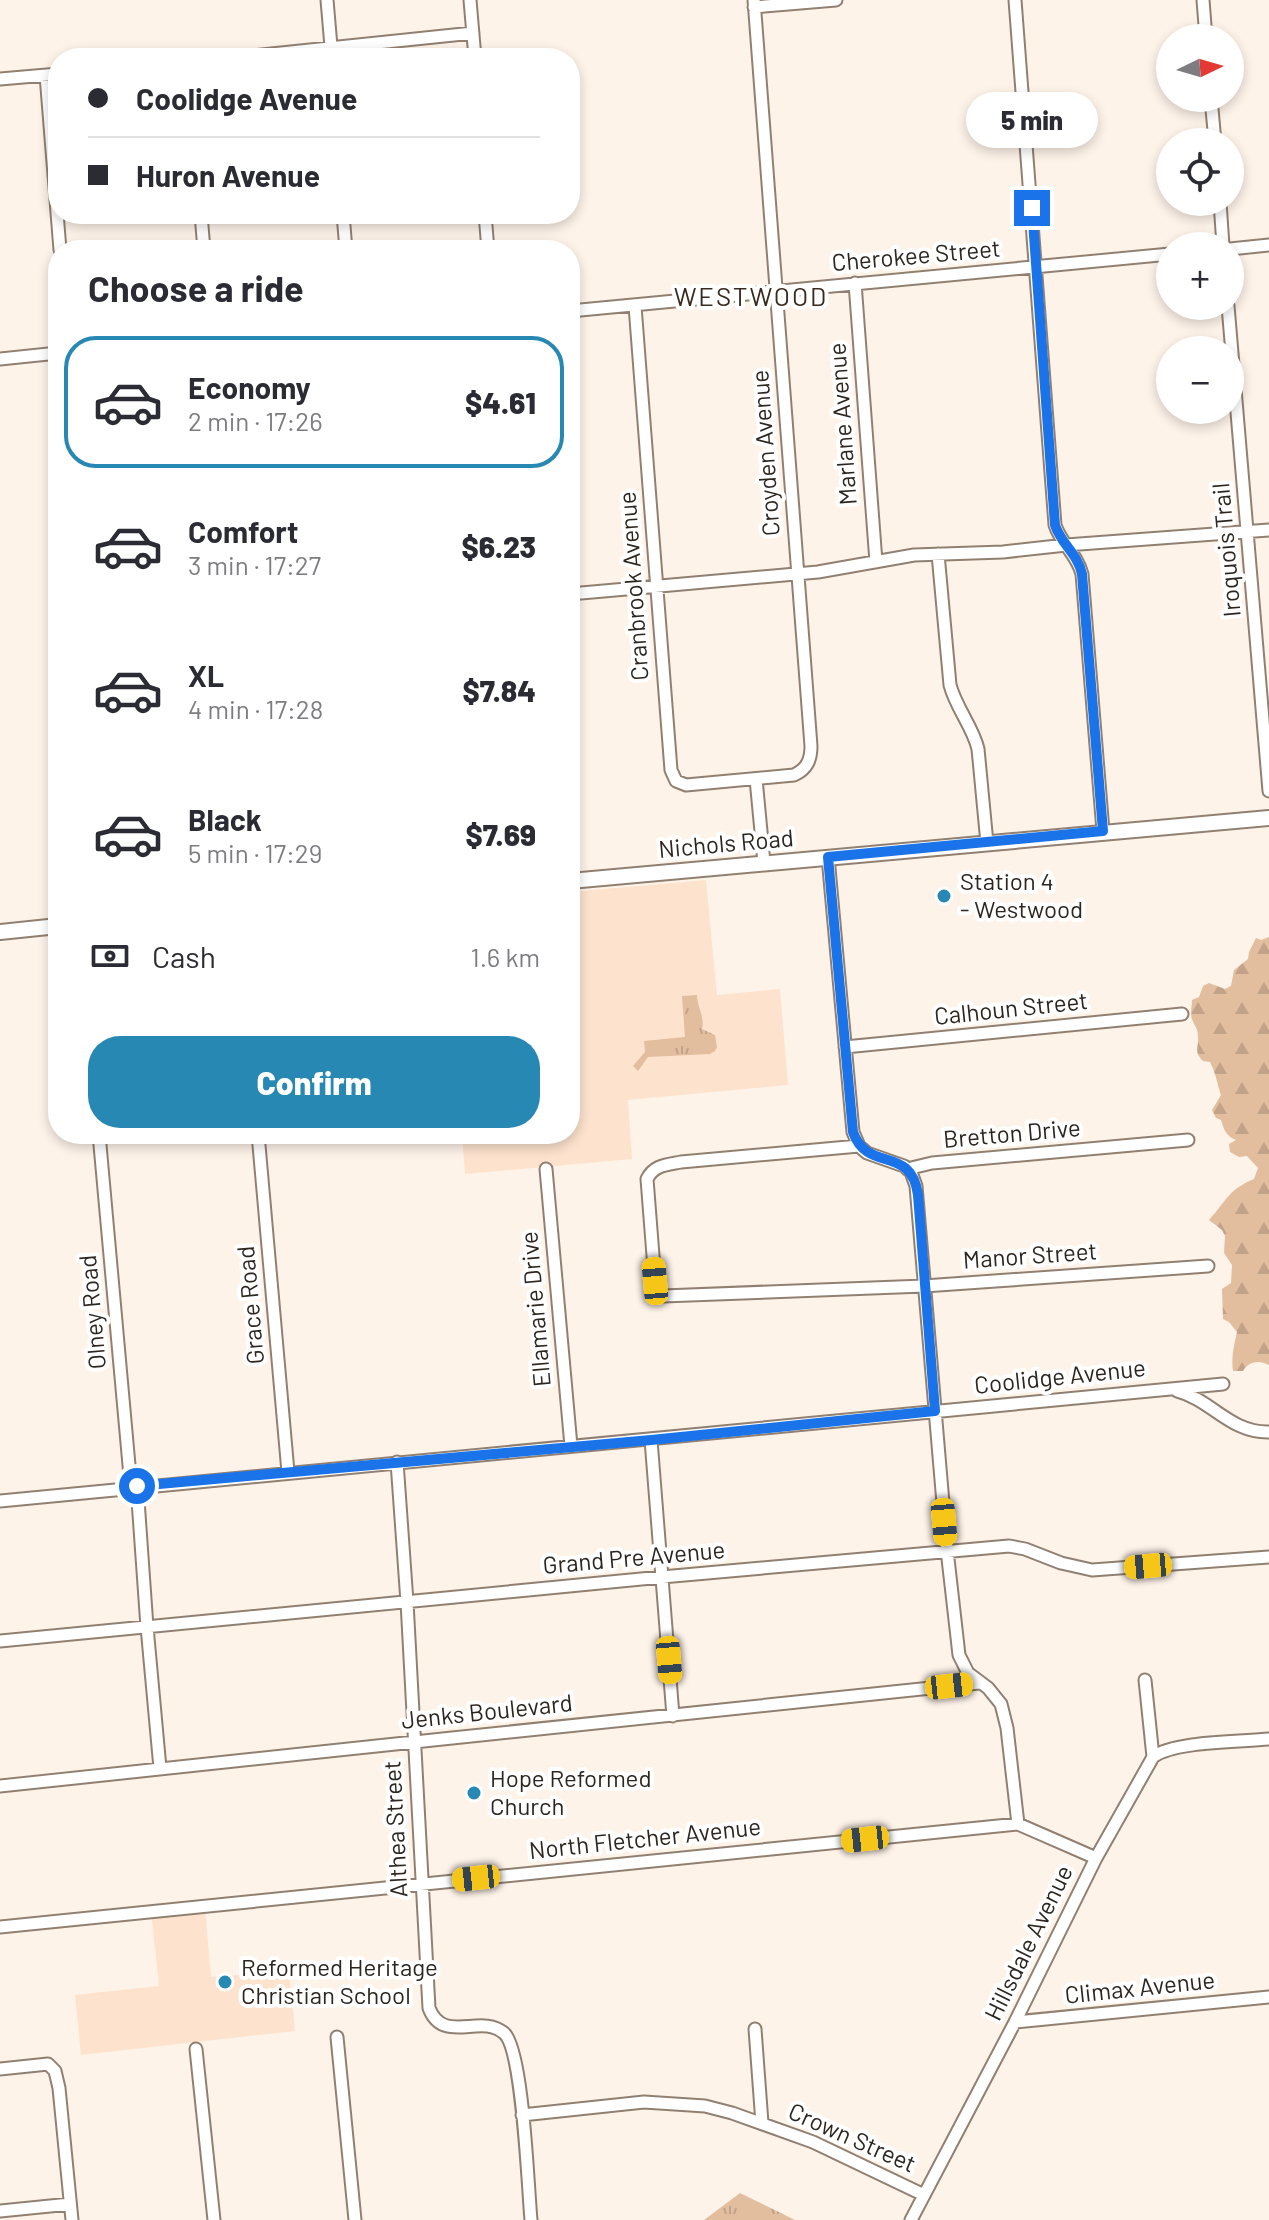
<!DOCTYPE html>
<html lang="en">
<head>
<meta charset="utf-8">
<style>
  body { margin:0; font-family:Barlow,sans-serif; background:#f2f2f3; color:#2b2b33; height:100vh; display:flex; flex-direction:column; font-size:30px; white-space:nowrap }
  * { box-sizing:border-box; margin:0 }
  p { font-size:26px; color:#7c7c81 }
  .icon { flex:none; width:44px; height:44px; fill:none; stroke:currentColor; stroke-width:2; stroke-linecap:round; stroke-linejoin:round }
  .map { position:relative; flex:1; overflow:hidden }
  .drawer { position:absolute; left:48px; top:240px; width:532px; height:904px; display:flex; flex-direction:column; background:#fff; border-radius:32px; box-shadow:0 4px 12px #0003 }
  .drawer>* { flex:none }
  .guide { position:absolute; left:48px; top:48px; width:532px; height:176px; border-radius:32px; box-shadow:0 4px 12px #0003; display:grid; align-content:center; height:176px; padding:0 40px; background:#fff }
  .needle { width:52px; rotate:85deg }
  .buttons { position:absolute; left:1156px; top:24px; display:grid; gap:16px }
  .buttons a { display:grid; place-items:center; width:88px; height:88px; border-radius:50%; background:#fff; box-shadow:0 4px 12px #0003; font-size:40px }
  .end { position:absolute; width:36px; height:36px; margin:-18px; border:10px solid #1a73e8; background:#fff; box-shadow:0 0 0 4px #fff }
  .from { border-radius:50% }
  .bubble { position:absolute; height:56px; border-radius:28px; background:#fff; box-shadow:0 4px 12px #0003; font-size:26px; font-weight:800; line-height:56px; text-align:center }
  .car { position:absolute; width:24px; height:48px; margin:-24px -12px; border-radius:10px; box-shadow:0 0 6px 2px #0007; background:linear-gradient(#f5c518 24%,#345 0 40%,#f5c518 0 76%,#345 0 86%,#f5c518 0) }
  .guide b { display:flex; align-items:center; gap:28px; height:76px; font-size:30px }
  .guide b+b { border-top:2px solid #e1e1e2 }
  .guide i { width:20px; height:20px; background:#2b2b33 }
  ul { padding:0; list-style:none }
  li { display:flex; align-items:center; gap:24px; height:132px; margin:0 16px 12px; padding:0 24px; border:4px solid transparent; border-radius:32px }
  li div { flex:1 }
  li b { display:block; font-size:30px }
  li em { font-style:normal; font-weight:800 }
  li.active { border-color:#2788b3 }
  li>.icon { width:72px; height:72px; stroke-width:1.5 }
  h2 { padding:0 40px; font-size:36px; line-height:96px }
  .pay { display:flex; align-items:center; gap:20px; height:88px; padding:0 40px; font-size:30px }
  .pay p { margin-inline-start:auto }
  .primary-button { display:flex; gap:16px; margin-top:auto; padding:16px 40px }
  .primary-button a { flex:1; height:92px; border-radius:32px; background:#2788b3; color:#fff; font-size:32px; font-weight:800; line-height:92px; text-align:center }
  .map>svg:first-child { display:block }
</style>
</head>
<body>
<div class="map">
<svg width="1269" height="2220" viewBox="0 0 1269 2220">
  <defs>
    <pattern id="forest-firs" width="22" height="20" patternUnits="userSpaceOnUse" patternTransform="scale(2)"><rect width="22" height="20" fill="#e2bd9e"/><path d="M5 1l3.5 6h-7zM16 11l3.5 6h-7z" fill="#c2a288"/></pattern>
    <pattern id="park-tufts" width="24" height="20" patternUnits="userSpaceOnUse" patternTransform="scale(2)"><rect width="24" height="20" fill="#e2bd9e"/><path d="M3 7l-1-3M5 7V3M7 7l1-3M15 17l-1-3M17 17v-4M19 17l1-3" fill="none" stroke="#c2a288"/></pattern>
  </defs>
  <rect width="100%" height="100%" fill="#fef3e9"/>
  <path fill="#fde3ce" d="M706,880L717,995L780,989L788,1085L628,1100L632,1159L465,1174L462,1134H570V892Z
    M205,1906L211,1977L289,1971L295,2031L81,2055L75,1995L159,1986L151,1911Z"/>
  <path fill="url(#forest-firs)" d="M1269,937V1365C1259,1360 1249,1361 1243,1371H1233C1231,1357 1234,1346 1237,1332L1229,1322L1223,1319L1222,1289L1231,1283L1232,1265L1224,1253L1225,1236L1222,1230L1209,1220C1227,1200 1228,1190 1254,1179L1258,1168L1247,1156L1239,1157L1230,1152L1229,1144L1236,1140C1226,1136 1224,1130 1221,1120L1216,1118L1212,1110L1221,1095C1217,1084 1216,1073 1210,1062C1204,1061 1202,1062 1199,1056C1195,1050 1199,1044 1198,1037C1198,1027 1194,1026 1192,1019C1190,1015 1192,1005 1192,1000L1199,997L1203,986L1209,983L1225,989L1231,986L1234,970L1248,959L1249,952L1256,938L1261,940Z"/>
  <path fill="url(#park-tufts)" d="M697,995C697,1007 705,1017 702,1029L715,1035L717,1047L715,1051L710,1054L648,1057L638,1071L633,1066L645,1052L644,1041L685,1037L682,996Z
    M740,2193L795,2220H704Z"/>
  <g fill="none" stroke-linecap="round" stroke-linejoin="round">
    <defs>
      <path id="minor" d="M327,0L332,58
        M470,0L475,58
        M1015,0L1055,525C1061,544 1077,554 1082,574L1103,831
        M1203,0L1206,38
        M754,7L836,0
        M232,58L473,33
        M46,75L60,250
        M0,79L58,74
        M1211,98L1215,142
        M1220,202L1223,246
        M201,214L204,250
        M343,214L346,250
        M485,214L488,250
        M1230,249L1269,245
        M855,283L876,562
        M635,306L671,770L676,781L686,785L794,775C807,769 811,760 811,746L754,0
        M1228,306L1269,791
        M570,311L1170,254
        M0,359L58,353
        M938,554L950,685C956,708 973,727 978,749L987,843
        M570,594L818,572L914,555L1003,552L1066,545L1269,530
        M756,779L764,863
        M828,857L853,1132L859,1146
        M845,1047L1182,1014
        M99,1134L131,1487
        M258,1134L288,1472
        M546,1169L571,1446
        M907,1169L932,1163L1188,1140
        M1177,1391C1212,1400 1230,1433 1269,1432
        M651,1440L673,1716
        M397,1462L407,1602L429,2008C443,2045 481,2013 504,2033C523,2049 528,2189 531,2220
        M137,1486L147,1627L160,1768
        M0,1501L1223,1384
        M0,1641L662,1577L1009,1546L1025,1549L1061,1563L1092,1570L1269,1557
        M1153,1757C1174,1741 1240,1742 1269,1739
        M0,1786C326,1750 653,1718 979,1683
        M1018,1824L1007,1728L1001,1704L988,1688L968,1673L959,1655L947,1550L916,1186L911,1172L904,1166L867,1153L859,1146L681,1162C666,1165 654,1165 647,1179L655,1281L659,1292L663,1296L924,1286L1208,1266
        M0,1927L1018,1824L1096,1858
        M1015,2022L1269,1997
        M755,2029L762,2123
        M337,2037L355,2220
        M196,2049L214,2220
        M0,2069L48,2064L55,2071L59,2088L72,2220
        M522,2115L644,2102L705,2106L732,2113L813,2142L924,2195
        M0,2211L70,2204
        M911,2220L1015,2022L1096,1858L1153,1757L1145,1680"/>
      <path id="tertiary" d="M570,881L1269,818
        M0,932L58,926"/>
    </defs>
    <use href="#minor" stroke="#918072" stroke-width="15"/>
    <use href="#tertiary" stroke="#918072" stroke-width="18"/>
    <use href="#minor" stroke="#fff" stroke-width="11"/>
    <use href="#tertiary" stroke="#fff" stroke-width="14"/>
  </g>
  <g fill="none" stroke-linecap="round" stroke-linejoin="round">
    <path stroke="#1a73e8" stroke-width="10" d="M137,1486L651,1440L935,1411L918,1195C911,1144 868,1174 853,1132L828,857L1103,831L1082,574C1078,554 1061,544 1055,525L1032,208"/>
  </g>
  <g fill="#2788b3" stroke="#fff" stroke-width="3">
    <circle cx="944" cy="896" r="8"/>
    <circle cx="474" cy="1793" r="8"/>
    <circle cx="225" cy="1982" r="8"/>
  </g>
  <g text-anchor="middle" stroke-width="8" stroke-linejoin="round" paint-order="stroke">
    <g font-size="24" fill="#2d2620" stroke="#fff">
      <text transform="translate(916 256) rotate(-5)" y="8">Cherokee Street</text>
      <text transform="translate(843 424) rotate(-94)" y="8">Marlane Avenue</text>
      <text transform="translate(766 453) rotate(-94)" y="8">Croyden Avenue</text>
      <text transform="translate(1227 550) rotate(-95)" y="8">Iroquois Trail</text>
      <text transform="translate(634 586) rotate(-94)" y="8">Cranbrook Avenue</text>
      <text transform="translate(726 844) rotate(-5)" y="8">Nichols Road</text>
      <text transform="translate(1011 1009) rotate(-6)" y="8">Calhoun Street</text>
      <text transform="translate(1012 1134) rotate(-5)" y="8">Bretton Drive</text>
      <text transform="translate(1030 1256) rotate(-4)" y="8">Manor Street</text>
      <text transform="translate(251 1305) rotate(-95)" y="8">Grace Road</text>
      <text transform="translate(536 1309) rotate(-95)" y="8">Ellamarie Drive</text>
      <text transform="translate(93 1312) rotate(-95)" y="8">Olney Road</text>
      <text transform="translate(1060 1377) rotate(-6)" y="8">Coolidge Avenue</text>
      <text transform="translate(634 1558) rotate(-5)" y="8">Grand Pre Avenue</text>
      <text transform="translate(487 1712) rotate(-6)" y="8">Jenks Boulevard</text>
      <text transform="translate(396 1829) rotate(-93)" y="8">Althea Street</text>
      <text transform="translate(645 1839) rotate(-6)" y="8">North Fletcher Avenue</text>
      <text transform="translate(1029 1943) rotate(-64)" y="8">Hillsdale Avenue</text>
      <text transform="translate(1140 1988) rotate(-6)" y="8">Climax Avenue</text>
      <text transform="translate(852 2138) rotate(24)" y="8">Crown Street</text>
    </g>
    <g font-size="24" fill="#2d2620" stroke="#fff" text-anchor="start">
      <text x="960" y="890">Station 4<tspan x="960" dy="28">- Westwood</tspan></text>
      <text x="490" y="1787">Hope Reformed<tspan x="490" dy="28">Church</tspan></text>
      <text x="241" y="1976">Reformed Heritage<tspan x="241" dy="28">Christian School</tspan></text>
    </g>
    <g font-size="26" letter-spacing="2" fill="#382a1e" stroke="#fff">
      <text x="751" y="306">WESTWOOD</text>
    </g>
  </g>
</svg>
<div class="buttons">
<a><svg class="needle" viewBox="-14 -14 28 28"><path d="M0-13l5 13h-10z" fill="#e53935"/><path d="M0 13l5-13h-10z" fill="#7c7c81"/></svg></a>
<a><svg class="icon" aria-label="locate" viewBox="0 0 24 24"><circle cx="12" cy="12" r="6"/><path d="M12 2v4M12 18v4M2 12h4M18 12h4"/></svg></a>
<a>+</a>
<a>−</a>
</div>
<i class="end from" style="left:137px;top:1486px"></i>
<i class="end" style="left:1032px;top:208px"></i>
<div class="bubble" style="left:966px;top:92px;width:132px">5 min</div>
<i class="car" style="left:655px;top:1281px;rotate:355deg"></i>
<i class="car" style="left:944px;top:1522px;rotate:175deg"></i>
<i class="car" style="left:1148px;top:1566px;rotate:265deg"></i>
<i class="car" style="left:669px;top:1660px;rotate:175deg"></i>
<i class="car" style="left:949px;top:1686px;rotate:84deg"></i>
<i class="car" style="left:865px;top:1839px;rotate:264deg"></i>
<i class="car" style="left:476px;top:1878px;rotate:264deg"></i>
<div class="guide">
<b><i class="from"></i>Coolidge Avenue</b>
<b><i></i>Huron Avenue</b>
</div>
<section class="drawer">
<h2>Choose a ride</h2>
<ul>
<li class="active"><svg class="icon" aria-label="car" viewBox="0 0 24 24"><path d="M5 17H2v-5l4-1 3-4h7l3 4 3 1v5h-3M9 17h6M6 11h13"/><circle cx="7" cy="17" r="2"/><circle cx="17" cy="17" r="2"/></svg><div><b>Economy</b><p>2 min · 17:26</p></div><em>$4.61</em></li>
<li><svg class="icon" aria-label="car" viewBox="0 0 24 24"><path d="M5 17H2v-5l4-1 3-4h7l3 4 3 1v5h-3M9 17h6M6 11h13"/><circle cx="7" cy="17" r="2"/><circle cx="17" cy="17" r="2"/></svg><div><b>Comfort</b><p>3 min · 17:27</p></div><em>$6.23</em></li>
<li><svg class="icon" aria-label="car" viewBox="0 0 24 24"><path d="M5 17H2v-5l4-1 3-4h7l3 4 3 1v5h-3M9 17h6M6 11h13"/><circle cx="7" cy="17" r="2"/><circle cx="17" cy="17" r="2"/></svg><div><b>XL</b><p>4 min · 17:28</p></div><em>$7.84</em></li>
<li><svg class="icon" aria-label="car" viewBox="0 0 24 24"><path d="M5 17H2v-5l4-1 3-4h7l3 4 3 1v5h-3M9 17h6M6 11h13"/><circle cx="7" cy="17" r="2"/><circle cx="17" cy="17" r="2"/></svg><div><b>Black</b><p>5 min · 17:29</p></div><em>$7.69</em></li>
</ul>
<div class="pay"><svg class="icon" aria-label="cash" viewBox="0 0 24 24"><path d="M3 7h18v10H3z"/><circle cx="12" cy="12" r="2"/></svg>Cash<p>1.6 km</p></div>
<div class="primary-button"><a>Confirm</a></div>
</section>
</div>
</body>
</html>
